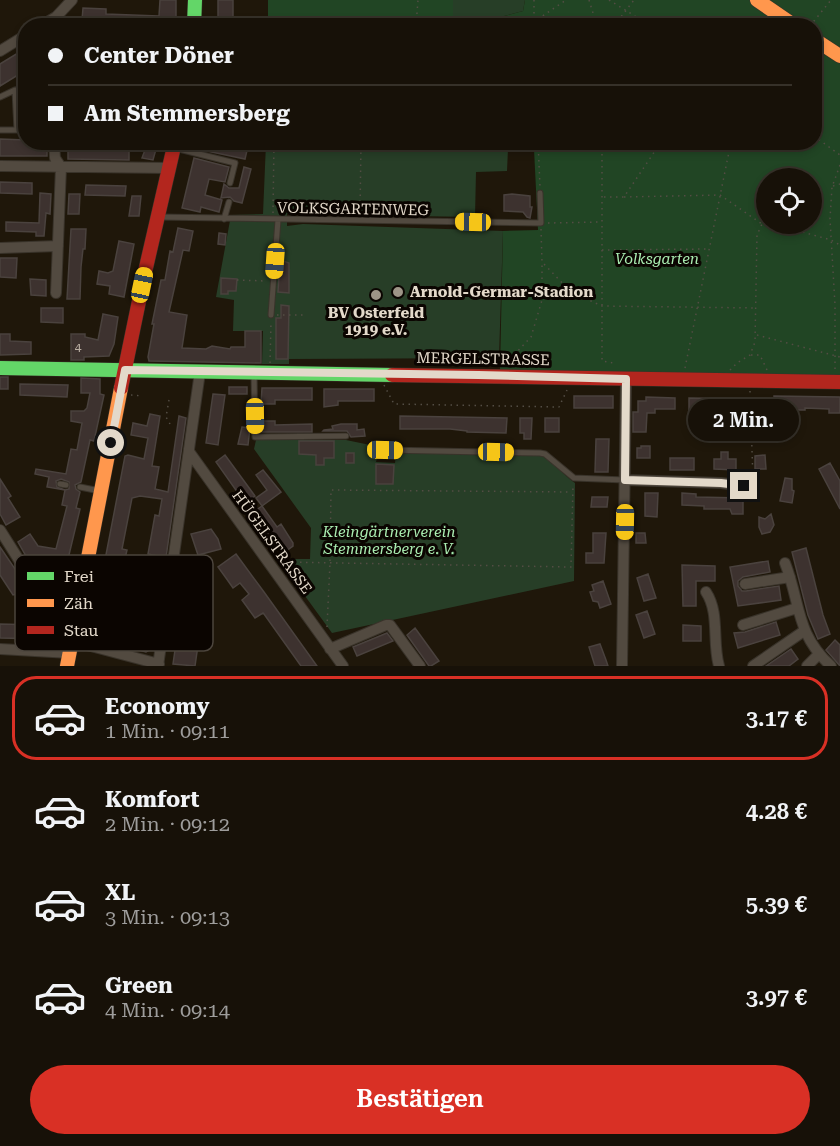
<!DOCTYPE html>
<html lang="de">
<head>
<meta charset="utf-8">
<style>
  body { margin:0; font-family:"Roboto Serif",serif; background:#241f16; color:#f1f3f6; height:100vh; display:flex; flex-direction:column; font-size:22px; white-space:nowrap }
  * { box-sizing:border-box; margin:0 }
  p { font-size:20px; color:#9e9d9c }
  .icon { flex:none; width:33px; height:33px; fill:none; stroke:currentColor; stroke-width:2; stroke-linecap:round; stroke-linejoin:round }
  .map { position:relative; height:666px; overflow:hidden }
  .drawer { display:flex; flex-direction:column; background:#171108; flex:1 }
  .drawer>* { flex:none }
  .guide { position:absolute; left:18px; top:18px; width:804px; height:132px; border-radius:24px; box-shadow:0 3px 9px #0003,0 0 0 2px #363129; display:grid; align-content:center; height:132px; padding:0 30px; background:#171108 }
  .controls { position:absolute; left:756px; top:168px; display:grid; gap:12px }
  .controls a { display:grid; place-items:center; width:66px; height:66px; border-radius:50%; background:#171108; box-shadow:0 3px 9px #0003,0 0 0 2px #363129; font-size:30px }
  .end { position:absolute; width:27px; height:27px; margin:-14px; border:8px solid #e3d9ca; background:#111; box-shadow:0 0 0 3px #111 }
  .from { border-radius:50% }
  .bubble { position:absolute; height:42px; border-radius:21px; background:#171108; box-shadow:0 3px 9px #0003,0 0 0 2px #363129; font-size:20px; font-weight:600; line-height:42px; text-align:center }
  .car { position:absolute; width:18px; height:36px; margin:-18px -9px; border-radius:8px; box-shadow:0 0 4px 2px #0007; background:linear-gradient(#f5c518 24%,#345 0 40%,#f5c518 0 76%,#345 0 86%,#f5c518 0) }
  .guide b { display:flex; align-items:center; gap:21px; height:57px; font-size:22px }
  .guide b+b { border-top:2px solid #363129 }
  .guide i { width:15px; height:15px; background:#f1f3f6 }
  ul { padding:10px 0 0; list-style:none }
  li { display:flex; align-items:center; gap:18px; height:84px; margin:0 12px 9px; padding:0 18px; border:3px solid transparent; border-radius:24px }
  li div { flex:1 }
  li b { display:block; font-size:22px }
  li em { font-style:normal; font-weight:600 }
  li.on { border-color:#d93025 }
  li>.icon { width:54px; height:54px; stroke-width:1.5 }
  .cta { display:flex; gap:12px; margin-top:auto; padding:12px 30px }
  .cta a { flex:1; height:69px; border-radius:36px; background:#d93025; color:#fff; font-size:24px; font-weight:600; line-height:69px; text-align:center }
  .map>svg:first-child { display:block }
</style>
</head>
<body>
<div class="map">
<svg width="840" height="666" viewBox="0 0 840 666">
  <rect width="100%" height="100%" fill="#1f170a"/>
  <path fill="#273e27" d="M453,0H525L523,11L466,26L453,25Z
    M476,142V149H508L507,171L476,172L475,217L287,214V226L303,224L503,231L499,358L289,359V364H262L263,331H233L234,300L216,297L231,215L263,214L266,143Z
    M256,440H346L380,447L376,462L395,463L396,453L541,455C554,462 563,475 575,483L574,581L332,633L278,559H310L311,528L254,449Z"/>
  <path fill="#214524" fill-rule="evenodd" d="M268,0H453V25H268Z
    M525,0H840V375L569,374L500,371L503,231L538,230L534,149H476V142H814V26H466L523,11ZM766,178H812V224H766Z"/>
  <path fill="#3d322f" stroke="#4a423e" stroke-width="1.5" fill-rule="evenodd" d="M160,0H176V26H115V21L82,20L83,8L106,9V14L159,16Z
    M218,0H233V26H218Z
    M26,48V70L0,86V64Z
    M0,139L26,140V142H47V156H0Z
    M68,142L129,143V160L68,159Z
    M148,142H158L153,160L142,158Z
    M199,142H249L245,159L197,149Z
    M194,158L229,167L225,182L209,179L205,195L222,200L219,212L201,207L200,212L182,208Z
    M244,167L251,169L242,203L234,201L230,197L221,198L224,184L229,188H239Z
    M0,182L32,183V194L0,193Z
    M86,185L126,186L125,196L85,195Z
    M40,193L51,194L50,214L46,213L44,236H36V232L6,231V222L39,223Z
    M69,194H80L79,214H68Z
    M512,194L530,196V207H532L530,218L527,217L523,212L504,211V195Z
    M132,196H141L139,216H129Z
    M178,228L193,231L189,251L183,250L169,312L187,315L182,348L206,349L212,346L230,349L231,347H245V331H261V363L149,361L148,357L154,324H152L161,280H165L170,251L173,252Z
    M71,229H86L85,249H83L81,267L80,299H67Z
    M219,233L226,234L225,245L218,244Z
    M119,241L134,244L124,297L109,294L110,286L97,284L99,271L108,273L113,271Z
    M0,258H17L16,278L0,277Z
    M280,260L289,263V293L278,292Z
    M221,278L237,279L236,291H228V294H221Z
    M30,279L46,280V296L31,295Z
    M281,305L289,306L288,359H276V318H281Z
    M41,308H63V323L41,322Z
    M103,314L118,317L114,344L109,356L84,357V360H71V334H85V337L98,340Z
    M0,334H10V341L31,342V354L0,355Z
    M0,377H8V389H0Z
    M81,378L100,379V394L104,395L94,441L90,440L81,482L75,485L76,489L80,492L76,508L80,509L68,559L61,557L60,563L26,556L18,542L30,534L38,546L56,549L67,506L62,505L65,490L47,487L49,477L35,474L36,469L66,474L71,449L77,450L82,423L71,421V411H84L87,408L90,393H81ZM61,479L69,482V489L65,490L57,487L56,481Z
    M20,384L68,385L67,397L20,395Z
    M229,387H247V394H229Z
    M262,388H312V400H275V404H261Z
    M324,389H374V401H338V405L324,407Z
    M213,394L225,395L218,445L206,443Z
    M574,396H613V408H574Z
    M774,396L840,397V413H829V409L805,408V410H786L785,414L762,411H744V413H732V411H689V398L760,399L774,398Z
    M646,397L675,398V409H655V413H647L646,432H633V412H638V401H646Z
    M150,414L160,416L152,466L159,467L155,489L168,492L179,416L186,418L153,648L146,652L115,644L120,626L104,623L103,627L92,625L99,587L104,588L107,574L120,576L117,591L113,590L109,615L145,622L152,569L156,570L158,556L148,554L155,515L159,516L162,499L140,496L132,498L122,549L127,550L124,563L105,560L125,456L128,455L144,459L148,438L131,435L133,423L147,426Z
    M400,416L507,418L506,433L467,432V431L450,429H400Z
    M520,418H532L531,439H524V433H520Z
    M545,418H559V432H545Z
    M261,421H275V425L312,424V432H261Z
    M341,424H357V430L364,429L365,436L351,437L347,431H323L324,430L333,429L332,426Z
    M242,427L250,428L248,445L238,444Z
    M596,439H609L608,472H595Z
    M299,441H334V458H324V465H316V455L299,454Z
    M641,446H650V458H637V448H641Z
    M721,452H728V459H736V470L714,469V459H721Z
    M346,453H354V463H346Z
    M225,455L255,496L245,503L216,462Z
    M765,455L766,469H755V456Z
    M670,458H694V470H670Z
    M830,463L840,481V509L819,469Z
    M376,464L394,465L393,484H376Z
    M263,470L281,492L262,506L256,498L267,490L256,475Z
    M785,478L792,479V490L794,491L792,503L780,501Z
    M0,479L11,496L8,498L20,517L6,525L0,514Z
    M645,493H658L657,517L645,516Z
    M682,493L696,494V497L743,498V514H732L730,509H704V506L682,505Z
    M592,497H608L607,507H591Z
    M262,506L277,527L281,524L293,543V546L282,554L252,513Z
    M771,514L774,525L770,532L762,534L759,527V517L765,519Z
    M211,529L218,539L221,549L198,555L191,534Z
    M593,533H606L604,563H586V553H593Z
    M636,533H645L646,543H636Z
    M0,547L53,625L58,638L46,642L45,639L0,638V624L37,625L17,594L13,595L0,575Z
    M806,548L823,615L830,634L818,639L808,615L792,552Z
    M236,554L264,592L317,666H301L264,614L263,613L255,618L242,600L249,594L240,583L233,588L226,578L218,567Z
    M768,561L770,572L743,577L738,581V586L742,591H746L779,586L781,600L738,606L730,567Z
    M682,565L715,566V581H696V606H683Z
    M187,566L209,569L195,666L173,664Z
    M648,574L656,598L644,601L637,578Z
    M603,581L611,604L600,608L598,602L593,601L590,592L594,591L592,585Z
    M647,611L655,634L644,638L636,615Z
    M776,622L780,635L738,648L734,633L745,632Z
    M683,625L701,626V641H683Z
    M415,628L439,661L431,666H429L407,635Z
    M387,633L393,641L357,656L353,647Z
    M835,640L840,645V666L826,650Z
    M600,644L606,660L608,666H595L589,647Z
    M791,649L798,659L789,666H766Z"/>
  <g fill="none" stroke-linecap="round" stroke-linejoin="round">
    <defs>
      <path id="lane" d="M0,97L15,90L17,130H0
        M175,148L235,163L230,183
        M158,217L541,223L540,193
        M224,219L229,202
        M271,315L278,220
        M254,374L255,437L346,436
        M385,450L540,453L545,454L574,478L625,480
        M60,484L66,485
        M80,487L100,491"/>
      <path id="street" d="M41,26L56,17L72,0
        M0,51L26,35
        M54,142L55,158L61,167L56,293
        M0,166L169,168
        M0,248L58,246
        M190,453L343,666
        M625,480L721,483L744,486
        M0,530L43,598L49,603
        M785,563C801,604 795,633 831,666
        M25,568L55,575L52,591L43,598
        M745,584L790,577
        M706,592C720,613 712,642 719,666
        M743,625L797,608
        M72,641L159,664
        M0,649L70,653
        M330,649L386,625H390L420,666
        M158,666L200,372
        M622,666L626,379
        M753,666L804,631
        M807,666L818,655"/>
      <path id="fast" d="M194,26L195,0
        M0,368L392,375"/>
      <path id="slow" d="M757,0L795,26
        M814,39L840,56
        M67,666L121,388"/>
      <path id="jam" d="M392,375L840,382
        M121,388L145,272L175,142"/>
    </defs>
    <use href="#lane" stroke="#39332a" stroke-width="7"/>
    <use href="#street" stroke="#39332a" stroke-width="12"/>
    <use href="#fast" stroke="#39332a" stroke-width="15"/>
    <use href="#slow" stroke="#39332a" stroke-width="15"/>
    <use href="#jam" stroke="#39332a" stroke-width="15"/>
    <path stroke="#534d44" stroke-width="1.5" stroke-dasharray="1.5 4.5" stroke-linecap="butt" d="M534,0V26
      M589,0L597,26
      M609,0L651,26
      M416,26L418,0
      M528,26L566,0
      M614,26L634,0
      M810,26L831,0
      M814,136L840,155
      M538,142L540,186
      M602,142V361L613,363V366
      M833,186L840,184
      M604,197H624L661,142
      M624,197L720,195L762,224L766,223
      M273,213L274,142
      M360,214L361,142
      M548,223L602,222
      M774,224L831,240L840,245
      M541,229L542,262L571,292L602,306L757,308
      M602,250L709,249
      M237,280L266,281
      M277,315H303
      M757,335L840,357
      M751,355H760L767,370
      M270,363L271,322
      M499,364L513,356L531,337L542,300V263
      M685,368L731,142
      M835,369V305L830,219L832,187L840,165
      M730,370L737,363L750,355L755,342L757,235L762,224
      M384,385L394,404L559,407L567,390
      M750,391L753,480L751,481
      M131,395L143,396
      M169,400L166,417L170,424
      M282,562L571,567L573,485
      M56,610L64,617
      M327,627L330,563L331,490L572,492"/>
    <use href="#lane" stroke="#524a40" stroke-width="5"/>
    <use href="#street" stroke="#524a40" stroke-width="10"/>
    <use href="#fast" stroke="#63d668" stroke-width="14"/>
    <use href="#slow" stroke="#ff974d" stroke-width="14"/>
    <use href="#jam" stroke="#b3261e" stroke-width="14"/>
  </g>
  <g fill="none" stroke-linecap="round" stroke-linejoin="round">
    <path stroke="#e3d9ca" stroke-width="8" d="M111,443L125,370L478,375L626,379L625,480L721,483L744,486"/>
  </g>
  <g fill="#9e9587" stroke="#0b0501" stroke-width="2">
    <circle cx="398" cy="292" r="6"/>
    <circle cx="376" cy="295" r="6"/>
  </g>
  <g text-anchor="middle" stroke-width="6" stroke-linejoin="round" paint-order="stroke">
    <g font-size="12" fill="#baafa3">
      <text x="78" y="351">4</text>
    </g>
    <g font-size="15" fill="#e3d9ca" stroke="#0b0501">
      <text transform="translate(353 209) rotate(1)" y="5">VOLKSGARTENWEG</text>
      <text transform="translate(483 359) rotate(1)" y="5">MERGELSTRASSE</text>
      <text transform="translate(272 542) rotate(54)" y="5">HÜGELSTRASSE</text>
    </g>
    <g font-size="15" font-style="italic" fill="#aaedb1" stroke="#0b0501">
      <text x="657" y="264">Volksgarten</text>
      <text x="389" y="537">Kleingärtnerverein<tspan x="389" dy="17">Stemmersberg e. V.</tspan></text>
    </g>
    <g font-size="15" font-weight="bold" fill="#e3d9ca" stroke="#0b0501" text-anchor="start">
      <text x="410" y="297">Arnold-Germar-Stadion</text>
      <text x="376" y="318" text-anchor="middle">BV Osterfeld<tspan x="376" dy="17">1919 e.V.</tspan></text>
    </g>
  </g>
  <rect x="15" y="555" width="198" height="96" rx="9" fill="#0b0501" stroke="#4c453d" stroke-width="1.5"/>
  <rect x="27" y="572" width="27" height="8" fill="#63d668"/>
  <rect x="27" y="599" width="27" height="8" fill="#ff974d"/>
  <rect x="27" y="626" width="27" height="8" fill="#b3261e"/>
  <g font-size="16" fill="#e3d9ca">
    <text x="64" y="582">Frei</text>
    <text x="64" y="609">Zäh</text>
    <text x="64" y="636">Stau</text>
  </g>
</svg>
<div class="controls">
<a><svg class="icon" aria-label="locate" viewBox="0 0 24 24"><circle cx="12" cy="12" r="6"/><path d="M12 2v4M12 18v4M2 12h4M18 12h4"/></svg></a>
</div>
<i class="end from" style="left:111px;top:443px"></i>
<i class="end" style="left:744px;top:486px"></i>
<div class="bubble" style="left:688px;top:399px;width:111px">2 Min.</div>
<i class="car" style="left:473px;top:222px;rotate:271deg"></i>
<i class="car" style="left:275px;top:261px;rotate:184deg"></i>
<i class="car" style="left:142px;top:285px;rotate:12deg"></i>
<i class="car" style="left:255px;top:416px;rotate:179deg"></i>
<i class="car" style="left:385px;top:450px;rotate:91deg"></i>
<i class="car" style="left:496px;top:452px;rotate:91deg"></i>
<i class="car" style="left:625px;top:522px;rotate:181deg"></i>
<div class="guide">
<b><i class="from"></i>Center Döner</b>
<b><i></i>Am Stemmersberg</b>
</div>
</div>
<section class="drawer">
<ul>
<li class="on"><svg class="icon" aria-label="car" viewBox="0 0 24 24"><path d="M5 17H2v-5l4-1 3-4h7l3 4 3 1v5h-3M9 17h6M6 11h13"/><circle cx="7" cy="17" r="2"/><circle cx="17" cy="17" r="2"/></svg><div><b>Economy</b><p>1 Min. · 09:11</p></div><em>3.17 €</em></li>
<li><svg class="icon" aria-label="car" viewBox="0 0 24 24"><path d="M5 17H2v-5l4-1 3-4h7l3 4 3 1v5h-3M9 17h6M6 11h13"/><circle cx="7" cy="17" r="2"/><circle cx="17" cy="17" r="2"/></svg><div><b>Komfort</b><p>2 Min. · 09:12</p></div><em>4.28 €</em></li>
<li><svg class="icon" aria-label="car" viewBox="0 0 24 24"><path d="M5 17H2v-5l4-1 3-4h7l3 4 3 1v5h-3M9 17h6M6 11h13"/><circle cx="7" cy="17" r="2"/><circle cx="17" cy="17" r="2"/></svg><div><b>XL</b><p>3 Min. · 09:13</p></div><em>5.39 €</em></li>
<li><svg class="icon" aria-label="car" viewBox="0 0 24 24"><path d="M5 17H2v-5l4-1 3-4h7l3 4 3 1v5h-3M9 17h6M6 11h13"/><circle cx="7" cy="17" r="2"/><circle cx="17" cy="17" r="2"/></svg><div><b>Green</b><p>4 Min. · 09:14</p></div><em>3.97 €</em></li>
</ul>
<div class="cta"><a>Bestätigen</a></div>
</section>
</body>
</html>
